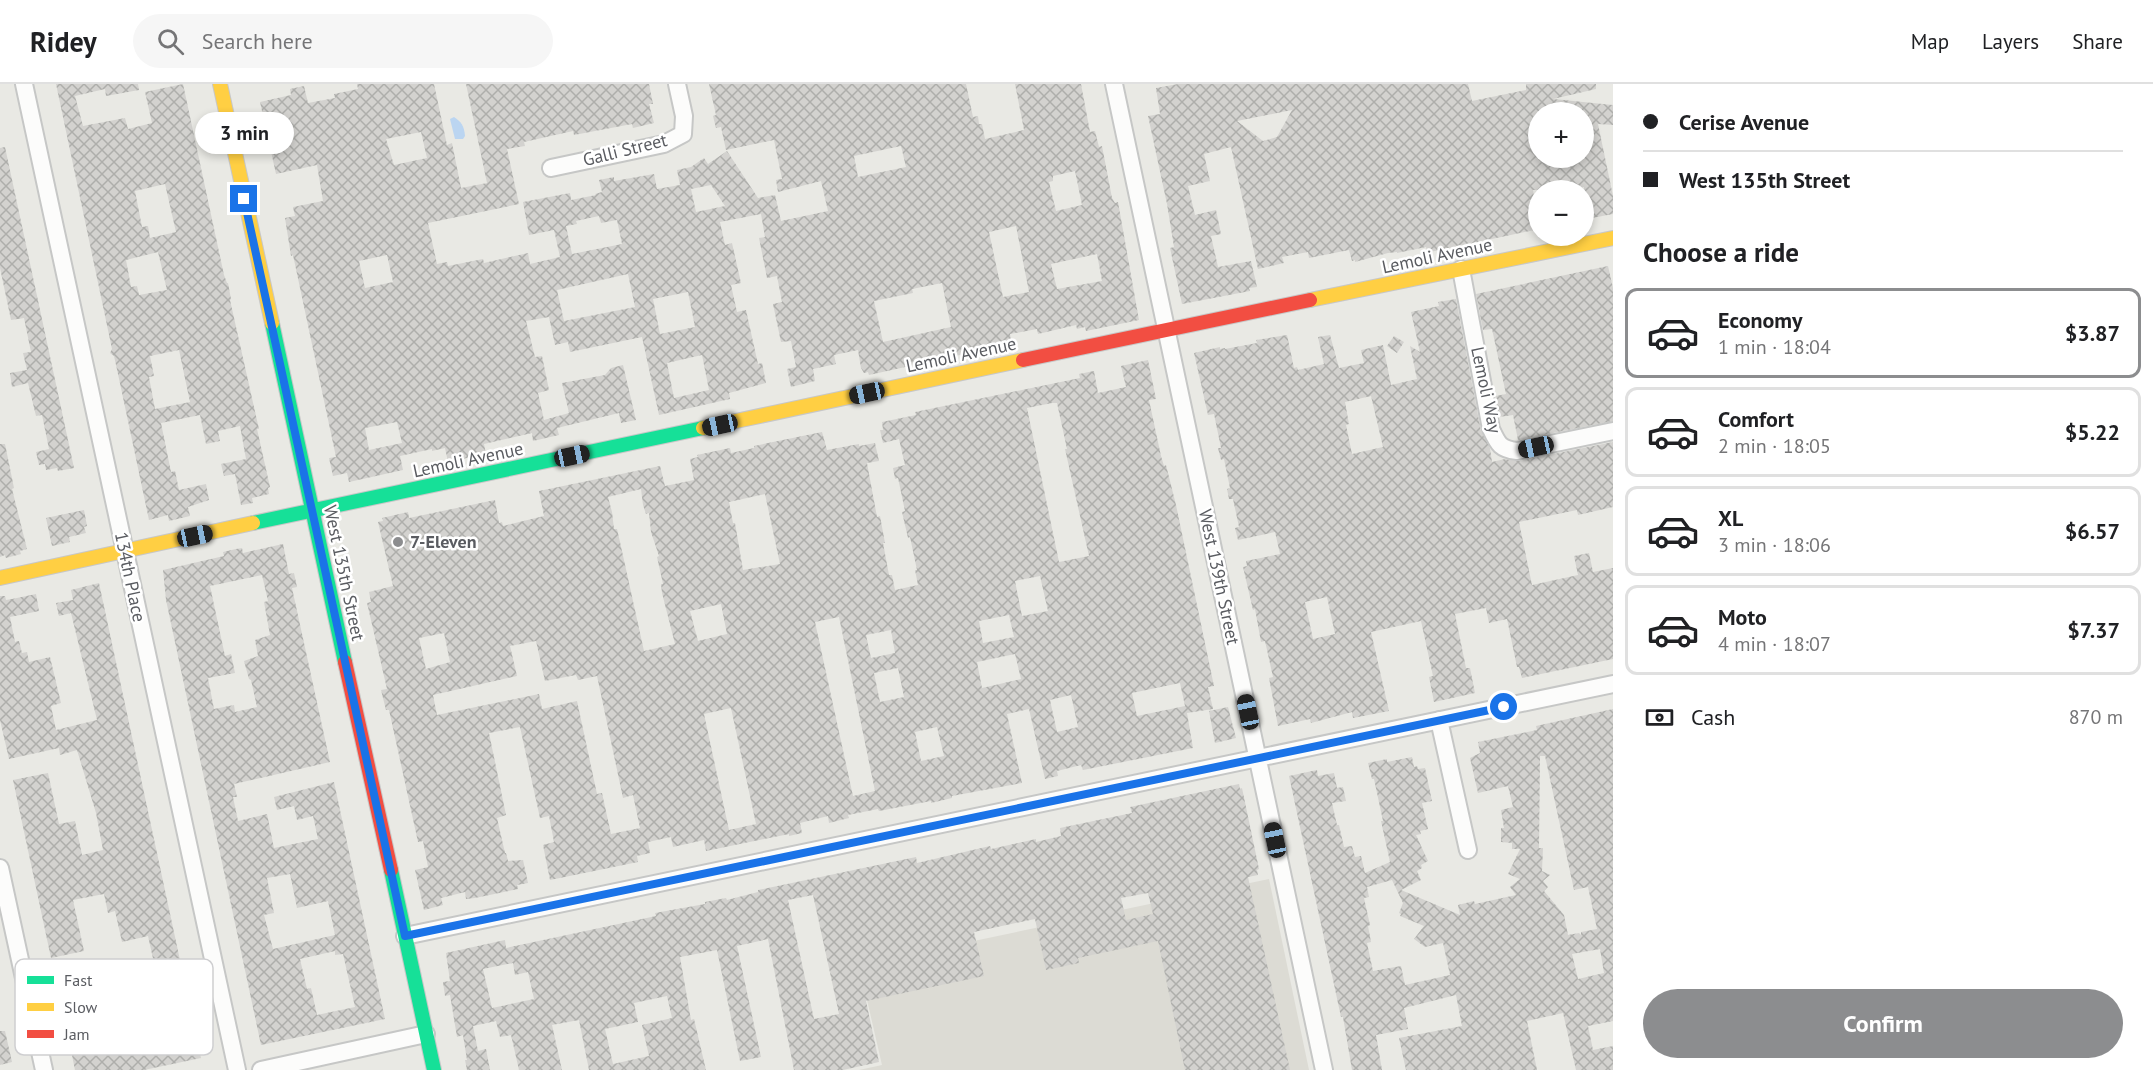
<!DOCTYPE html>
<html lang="en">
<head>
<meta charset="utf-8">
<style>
  body { margin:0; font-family:"PT Sans",sans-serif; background:#f6f6f6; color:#202124; height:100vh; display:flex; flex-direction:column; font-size:22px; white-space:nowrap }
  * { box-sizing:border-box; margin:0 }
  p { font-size:20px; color:#757577 }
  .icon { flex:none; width:33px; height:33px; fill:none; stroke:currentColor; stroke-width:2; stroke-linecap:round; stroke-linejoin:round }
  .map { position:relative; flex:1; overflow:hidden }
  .details { display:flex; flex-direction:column; background:#fff; width:540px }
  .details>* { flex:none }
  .hud { display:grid; align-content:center; height:132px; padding:0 30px; background:#fff }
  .tools { position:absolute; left:1528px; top:18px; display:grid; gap:12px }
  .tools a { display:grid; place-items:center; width:66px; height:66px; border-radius:50%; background:#fff; box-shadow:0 3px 9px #0003; font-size:30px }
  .end { position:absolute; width:27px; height:27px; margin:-14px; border:8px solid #1a73e8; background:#fff; box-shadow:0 0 0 3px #fff }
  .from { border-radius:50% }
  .bubble { position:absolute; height:42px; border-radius:21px; background:#fff; box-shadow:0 3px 9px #0003; font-size:20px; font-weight:600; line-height:42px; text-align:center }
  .car { position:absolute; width:18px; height:36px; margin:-18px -9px; border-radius:8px; box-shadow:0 0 4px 2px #0007; background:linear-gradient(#222 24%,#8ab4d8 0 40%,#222 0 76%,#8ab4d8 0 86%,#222 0) }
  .hud b { display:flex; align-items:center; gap:21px; height:57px; font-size:22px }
  .hud b+b { border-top:2px solid #e0e0e0 }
  .hud i { width:15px; height:15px; background:#202124 }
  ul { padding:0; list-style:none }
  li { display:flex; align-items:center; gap:18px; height:90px; margin:0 12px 9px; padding:0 18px; border:3px solid #e0e0e0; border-radius:12px }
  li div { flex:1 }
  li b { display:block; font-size:22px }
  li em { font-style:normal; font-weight:600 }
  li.selected { border-color:#8c8d8f }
  li>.icon { width:54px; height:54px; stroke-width:1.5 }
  h2 { padding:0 30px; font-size:27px; line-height:72px }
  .pay { display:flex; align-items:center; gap:15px; height:66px; padding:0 30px; font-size:22px }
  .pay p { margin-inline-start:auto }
  .cta { display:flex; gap:12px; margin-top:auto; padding:12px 30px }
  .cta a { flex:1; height:69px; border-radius:36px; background:#8c8d8f; color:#fff; font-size:24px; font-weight:600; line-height:69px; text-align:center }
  header { display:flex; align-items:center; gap:36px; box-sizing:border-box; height:84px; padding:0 30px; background:#fff; border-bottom:2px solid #e0e0e0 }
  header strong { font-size:28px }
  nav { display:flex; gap:33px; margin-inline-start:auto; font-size:21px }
  .search { width:420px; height:54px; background:#f6f6f6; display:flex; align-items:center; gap:15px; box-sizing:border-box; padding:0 21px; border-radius:33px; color:#757577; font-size:22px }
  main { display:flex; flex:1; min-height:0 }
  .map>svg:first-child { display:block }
</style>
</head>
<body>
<header>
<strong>Ridey</strong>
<div class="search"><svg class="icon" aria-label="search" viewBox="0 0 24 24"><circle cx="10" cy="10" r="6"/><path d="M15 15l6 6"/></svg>Search here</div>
<nav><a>Map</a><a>Layers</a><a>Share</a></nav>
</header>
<main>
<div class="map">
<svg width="1613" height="986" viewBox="0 0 1613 986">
  <defs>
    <pattern id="building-cross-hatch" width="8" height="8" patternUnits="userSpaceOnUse" patternTransform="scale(1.5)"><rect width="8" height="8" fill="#d3d2cf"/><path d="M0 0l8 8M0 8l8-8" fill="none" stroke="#aeaeab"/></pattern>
  </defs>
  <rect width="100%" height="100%" fill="#e9e9e4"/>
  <path fill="#dcdbd4" d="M1269,795L1309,986H859L882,981L859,881Z"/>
  <path fill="#bbd5f1" d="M454,33C461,38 464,41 465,52L463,55H455L450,35Z"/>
  <path fill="url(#building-cross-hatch)" fill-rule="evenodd" d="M56,0H138L139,6L106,12L105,5L75,12L83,42L125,34L128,45L152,39L145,8L183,0L224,191L227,199H228L231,215L230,216L256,332L259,345H257L270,403L268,404L269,410L252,414L253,419L241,421L235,390L224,392L221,380L246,375L240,342L218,347L220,357L206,360L200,331L161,339L171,388L175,387L179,406L206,400L209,416L188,423L190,432L169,437L168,431L149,436L118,290L114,272L110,269L112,265ZM165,100L176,148L150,154L148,142L142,143L135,107ZM158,168L167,206L139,211L137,202L131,203L126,176ZM179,266L190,318L155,325L149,293L154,292L150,272Z
    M357,0H434L447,61L452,59L461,104L487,99L466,0H649L653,20H649L654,39L633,44L632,40L574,51L573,47L524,58L525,62L507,65L519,120L428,139L437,180L447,178L448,182L483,175L484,179L528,169L530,180L560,173L554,146L529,151L523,118L570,109L571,116L596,111L595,110L602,108L599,96L614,93V97L654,90L657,105L680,101L677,86L691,83L704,74L708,80L727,67L758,114L775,111L781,137L828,127L821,97L778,108L776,96L782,95L774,56L726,66L721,43L716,44L713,32L716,31L709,0H966L973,33L978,32L979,40H982L985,55L1024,46L1015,0H1081L1090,48L1095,47L1099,63L1102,62L1112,114L1115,119L1118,118L1139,236L1086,247L1085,243L1077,245L1076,241L1038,250L1037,245L1010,250L1011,256L981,262L982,265L978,266V267L869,291L868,288L864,289L861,284L858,266L834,271L836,280L813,285L815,297L791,303L787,285L796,283L791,257L781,258L773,220L782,218L777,192L767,194L759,154L765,153L761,130L720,138L725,161L732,159L741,199L731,201L737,228L746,226L758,280L762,279L766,299L729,309L730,315L659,331L642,253L570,268L568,258L555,261L549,233L526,237L535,273L542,272L549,306L538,309L544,336L569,329L562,299L605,291L611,284L623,281L636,336L621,339L619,329L557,344L559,351L533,357L532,349L484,360L486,370L448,378L445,364L432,367V365L400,372L403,386L349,398L347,389L333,392L329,374L336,373L293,171L291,172L285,134L295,132L293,123L323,117L317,81L276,90L260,18L291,11L290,5L304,2L308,19L335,14L334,10L358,5ZM421,48L427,74L394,81L386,55ZM901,62L906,83L858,93L854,72ZM1075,87L1082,121L1056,127L1049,98L1053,97V92ZM711,101L725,122L696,128L691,105ZM599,132L601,139L617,136L622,160L572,170L566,142L577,140L576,137ZM1016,142L1029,208L1003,213L989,148ZM1097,170L1102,197L1057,205L1051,180ZM387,171L393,198L365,204L359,177ZM628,190L635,223L564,237L557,206ZM942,199L951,243L883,258L874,217L913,209L912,205ZM688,208L695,243L660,250L653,215ZM702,271L709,306L674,314L667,279ZM397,338L402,359L369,366L365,344Z
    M1178,0H1468L1472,17L1526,6V0H1596V5L1553,15L1613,21V41L1598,40L1613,112V130L1592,134L1591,132L1584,134V103L1568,106H1533L1539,145L1430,168L1427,167L1426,163L1397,169V168L1388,169L1355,178V176L1352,177L1349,166L1309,174L1308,168L1282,173L1284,179L1258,185L1231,63L1204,70L1210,97L1188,102L1195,131L1216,126L1221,150L1211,152L1218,183L1251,177L1257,203L1249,204L1250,207L1182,220L1170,164L1174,163L1167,120L1148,32L1160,30L1156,4ZM1292,26L1277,53L1263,57L1237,37ZM1539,28H1584V74H1539Z
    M5,63L74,384L58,387L57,384L46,386L45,380L39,381L36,368L49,365L42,331L36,332L28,299L12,303L10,289L27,286L23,269L31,268L24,234L11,236L0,184V64Z
    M1608,182L1613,204V337L1518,356L1513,331L1499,333L1496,312L1506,310L1492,245L1483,246L1476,210Z
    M1456,215L1481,347L1490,364L1492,378L1505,375L1519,377L1613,358V423L1578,431L1577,426L1519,438L1532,501L1578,491L1574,472L1589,469L1593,488L1613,484V575L1522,594L1519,583H1517L1507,535L1489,539L1486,524L1455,530L1466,584H1470L1475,609L1434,618L1429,593L1433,592L1421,537L1371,548L1389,627L1353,634L1352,628L1311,639L1310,635L1278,642L1269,594L1273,593L1265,557L1261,558L1255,525L1253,526L1243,483L1247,482L1246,477L1280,470L1275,448L1238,456L1235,444L1239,443L1233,415H1229L1227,405L1230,404L1224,375L1221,376L1218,364H1221L1214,330L1208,331L1194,269L1220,263V265L1225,264V265L1257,259L1256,256L1287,251L1294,284L1297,283L1298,286L1324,280L1318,253L1330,251L1339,284L1364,279L1361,266L1383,261L1391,301L1417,295L1410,262L1420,268L1411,228L1439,222L1438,218ZM1371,312L1383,363L1352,370L1346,341L1349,340L1345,318ZM1327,513L1335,550L1313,555L1305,518Z
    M1394,252L1404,258L1397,269L1387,262Z
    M1148,276L1156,315L1149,316L1161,372L1164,382L1166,381L1176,421L1214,602L1208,603L1213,625L1187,629L1193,664L1083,686L1081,681L1057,687L1058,692L1045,695L1029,625L1007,630L1022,699L952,712V714L931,719V717L879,727L878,725L848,731L849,734L829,739L828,732L800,739L802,749L789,752V750L706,767L704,756L673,763L671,753L648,758L650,769L637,772L638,778L550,796L543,761L554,758L549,732L540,734L520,643L489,649L506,731L497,734L505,769H506L508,777L523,776L528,799L517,801L518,805L475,814L466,815L465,808L441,814L443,821L424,826L415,786L428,783L423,757L418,758L389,626H386L381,606L387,605L367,519L371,518L369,508L393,502L378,438L383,437L382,434L408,428L409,434L495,416L499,439L502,438L503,442L544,432L539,407L660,382L665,402L694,396L690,375L698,373L697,371L730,364L731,369L754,364V362L822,348L827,366L859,360V362L875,359L879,377L867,379L877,433L880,432L885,459H883L889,491H892L895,506L918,501L915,486H917L910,453L908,454L902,428L905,427L898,394L895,395L893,384L905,381L899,355L883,359L880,346H883L882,338L916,331L915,328L1080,294L1079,290L1094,287L1098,309L1126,303L1121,282ZM1052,319H1057L1067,365H1065L1089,472L1059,478L1027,324ZM641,405L643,421L646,430L649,429L651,448L659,472L657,473L663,500H661L662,509L675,560L644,567L620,458L617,445H614L612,428L608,413ZM765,410L780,480L743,486L735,439H733L729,418ZM1040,492L1048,527L1022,532L1015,497ZM721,520L727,550L698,557L690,527ZM1009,531L1014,553L983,559L979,537ZM839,533L875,707L853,712L815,538ZM891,546L895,569L871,574L866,551ZM444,549L450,578L426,585L419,554ZM536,557L545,597L576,591L578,596L597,592L623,714L633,711L640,744L611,750L602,709L597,710L577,617L542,625L539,610L437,631L433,611L517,592L510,562ZM1015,570L1021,595L982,604L977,578ZM898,584L904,613L880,618L874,589ZM1180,599L1185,622L1137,632L1132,609ZM1071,611L1078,643L1057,648L1050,616ZM731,624L756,740L729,746L704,630ZM937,643L944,672L921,677L915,648Z
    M0,360H5L14,404L12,405L27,465L20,467L21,470L6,474L5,471L0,473Z
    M84,426L87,442L84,443L86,449L69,453L70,458L52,462L46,434Z
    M283,460L289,490L294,489L297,503L292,504L330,678L234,700L237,713H233L238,737L267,730L274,764L318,755L313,732L297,736L294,722L277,726L274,713L334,698L385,935L261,961L166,516L163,486L224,472L223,468L236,465L242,464L243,469ZM262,491L268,517L264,518L270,551L255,556L258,572L244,577L249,595L251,596L257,623L235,628L234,621L214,625L208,594L235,589L231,570L225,572L210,502ZM290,790L297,824L328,817L335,851L273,865L264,831L274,829L267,794ZM335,867V871L343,870L355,923L317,931L311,904L307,905L300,875Z
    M99,499L201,974L144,986H75L56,893L117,881L120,898L143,893L141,882L154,879L148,852L122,858L115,827L108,829L104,810L73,816L84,867L51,874L13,696L48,689L59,740L75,737L82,771L103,766L96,729L77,666L60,671L59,664L9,675L0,636V512H5L6,516L12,515L36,510L39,527L10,533L15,558L19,557L22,569L27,568L29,578L50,573L61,619L51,622L56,646L97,636L71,529L59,532L56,519L73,516L71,506Z
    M1228,623L1236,654L1215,659L1209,627Z
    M1613,625V937L1588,942L1593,966L1613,962V986H1576L1563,929L1527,937L1537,986H1406L1399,954L1462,942L1456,911L1404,924L1408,945L1376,951L1382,986H1352L1343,933H1341L1289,692L1317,686L1318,692L1334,689L1337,704L1343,703L1346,717L1332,719L1337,741H1339L1344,763L1352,762L1355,773L1361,772L1365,789L1390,778L1381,737H1383L1374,695H1372L1368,679L1387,675V678L1412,673L1414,683L1417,682L1418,685L1425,684L1432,717L1422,719L1428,745L1420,747L1421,750L1416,751L1428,777L1421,781L1422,784L1417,787L1421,796L1401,806L1460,831L1458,821L1474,817L1475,820L1516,811L1510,803L1520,795L1508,790L1520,765H1512V759L1501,758V744H1504L1501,726L1513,723L1508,702L1478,709L1470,674L1480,669L1478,658L1537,646L1536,642ZM1540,672H1545L1574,806L1588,803L1597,845L1581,848V851L1579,849L1568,851L1564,831L1544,807L1548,803L1543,797L1550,791L1542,787L1543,764H1539ZM1392,796L1403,819L1399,829L1401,830L1400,832L1424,842L1414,855L1425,863L1443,859L1450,891L1405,901L1401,882L1373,887L1367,859L1371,858L1368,842L1370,841L1364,814L1369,813L1367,803ZM1600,865L1604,889L1578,895L1572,870Z
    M1239,700L1240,705L1242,704L1259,785L1257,786L1258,791L1248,793L1290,986H1185L1158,857L1078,874L1079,879L1046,886L1035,835L974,848L984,892L866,917L879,978L843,986H794L768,855L737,862L761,973L740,977L717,866L680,873L691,936L694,935L706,986H589L579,936L552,941L562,986H519L511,951L500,953L496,937L473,942L478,967L486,965L490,986H467L465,976H467L463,951L457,953L450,911L445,912L443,898L450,897L446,869L505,856L506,864L656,832L655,829L705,820V818L726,814L727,816L758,808V806L916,773L917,779L990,762L991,765L1036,755V758L1061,752L1060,744L1132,729L1130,723ZM1148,809L1153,830L1126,836L1121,814ZM813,811L839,930L814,935L788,816ZM513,879L515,891L528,888L534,915L492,924L483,885ZM667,912L672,934L642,941L649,972L613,980L605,945L638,938L634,919Z
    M0,947H5L12,978L0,981Z"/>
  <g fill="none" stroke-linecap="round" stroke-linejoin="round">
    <defs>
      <path id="street" d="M24,0L237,986
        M1114,0L1324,986
        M551,84L664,60L683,50L684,32L677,0
        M1461,185L1491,345C1498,360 1500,365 1517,367L1613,347
        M1439,636L1468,766
        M0,784L44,986
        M405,852L1613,600
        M261,986L426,950"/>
      <path id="fast" d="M272,239L345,578
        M253,439L703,344
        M391,786L434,986"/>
      <path id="slow" d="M220,0L272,239
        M1310,216L1613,154
        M703,344L1023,276
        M0,494L253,439"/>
      <path id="jam" d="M1023,276L1310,216
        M345,578L391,786"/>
    </defs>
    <use href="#street" stroke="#c6c7c6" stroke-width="20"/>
    <use href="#fast" stroke="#c7c7c7" stroke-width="16"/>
    <use href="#slow" stroke="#c7c7c7" stroke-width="16"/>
    <use href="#jam" stroke="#c7c7c7" stroke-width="16"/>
    <use href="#street" stroke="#fcfcfb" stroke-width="16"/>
    <use href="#fast" stroke="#16e098" stroke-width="14"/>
    <use href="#slow" stroke="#ffcf43" stroke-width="14"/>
    <use href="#jam" stroke="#f24e42" stroke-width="14"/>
  </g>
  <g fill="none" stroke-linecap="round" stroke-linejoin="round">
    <path stroke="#1a73e8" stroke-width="8" d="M244,115L405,852L1504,623"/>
  </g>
  <circle fill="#8c8d8f" stroke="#fff" stroke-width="2" cx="398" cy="458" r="6"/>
  <g text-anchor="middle" stroke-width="5" stroke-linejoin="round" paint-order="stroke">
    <g font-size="18" fill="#5a5c61" stroke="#fff">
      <text transform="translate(625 66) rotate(-14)" y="6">Galli Street</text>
      <text transform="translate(1437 172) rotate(-12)" y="6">Lemoli Avenue</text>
      <text transform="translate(961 271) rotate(-12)" y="6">Lemoli Avenue</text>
      <text transform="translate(1486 306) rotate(78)" y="6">Lemoli Way</text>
      <text transform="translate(468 376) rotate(-12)" y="6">Lemoli Avenue</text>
      <text transform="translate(344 489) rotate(78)" y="6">West 135th Street</text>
      <text transform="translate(130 493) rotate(78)" y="6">134th Place</text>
      <text transform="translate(1219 493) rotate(78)" y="6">West 139th Street</text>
    </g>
    <g font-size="18" font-weight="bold" fill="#5a5c61" stroke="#fff" text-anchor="start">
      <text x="410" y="464">7-Eleven</text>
    </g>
  </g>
  <rect x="15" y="875" width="198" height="96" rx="9" fill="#fff" stroke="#ceced0" stroke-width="1.5"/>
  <rect x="27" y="892" width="27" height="8" fill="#16e098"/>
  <rect x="27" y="919" width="27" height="8" fill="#ffcf43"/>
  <rect x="27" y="946" width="27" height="8" fill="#f24e42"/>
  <g font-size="16" fill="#5a5c61">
    <text x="64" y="902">Fast</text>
    <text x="64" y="929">Slow</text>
    <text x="64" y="956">Jam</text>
  </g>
</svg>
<div class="tools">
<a>+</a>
<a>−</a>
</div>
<i class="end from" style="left:1504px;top:623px"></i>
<i class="end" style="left:244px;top:115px"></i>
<div class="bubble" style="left:195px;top:28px;width:99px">3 min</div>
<i class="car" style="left:867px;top:309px;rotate:258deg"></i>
<i class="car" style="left:720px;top:341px;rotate:258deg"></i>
<i class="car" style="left:1536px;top:363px;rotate:258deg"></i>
<i class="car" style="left:572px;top:372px;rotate:78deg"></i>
<i class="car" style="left:195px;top:452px;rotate:78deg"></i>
<i class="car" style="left:1248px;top:628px;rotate:348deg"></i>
<i class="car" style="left:1275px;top:756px;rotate:348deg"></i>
</div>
<section class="details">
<div class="hud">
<b><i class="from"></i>Cerise Avenue</b>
<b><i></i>West 135th Street</b>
</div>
<h2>Choose a ride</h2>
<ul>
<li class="selected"><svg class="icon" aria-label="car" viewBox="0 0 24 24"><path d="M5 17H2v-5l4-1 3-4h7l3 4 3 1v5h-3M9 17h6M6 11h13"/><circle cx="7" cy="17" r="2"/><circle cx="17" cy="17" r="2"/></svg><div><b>Economy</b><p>1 min · 18:04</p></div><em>$3.87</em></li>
<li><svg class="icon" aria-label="car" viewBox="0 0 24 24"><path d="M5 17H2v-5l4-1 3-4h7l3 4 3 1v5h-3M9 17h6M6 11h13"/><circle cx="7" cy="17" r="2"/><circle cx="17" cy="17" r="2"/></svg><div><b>Comfort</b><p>2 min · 18:05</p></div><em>$5.22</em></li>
<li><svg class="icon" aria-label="car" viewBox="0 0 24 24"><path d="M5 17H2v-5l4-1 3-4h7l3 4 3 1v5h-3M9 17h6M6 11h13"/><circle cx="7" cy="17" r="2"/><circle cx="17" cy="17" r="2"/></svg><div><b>XL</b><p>3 min · 18:06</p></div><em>$6.57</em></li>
<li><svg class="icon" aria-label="car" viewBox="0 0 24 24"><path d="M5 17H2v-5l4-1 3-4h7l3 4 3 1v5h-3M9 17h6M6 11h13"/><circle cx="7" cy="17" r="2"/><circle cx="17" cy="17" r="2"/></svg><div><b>Moto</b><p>4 min · 18:07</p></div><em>$7.37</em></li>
</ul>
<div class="pay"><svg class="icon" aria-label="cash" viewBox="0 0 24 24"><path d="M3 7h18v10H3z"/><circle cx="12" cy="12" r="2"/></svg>Cash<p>870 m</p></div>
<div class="cta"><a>Confirm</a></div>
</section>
</main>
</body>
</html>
